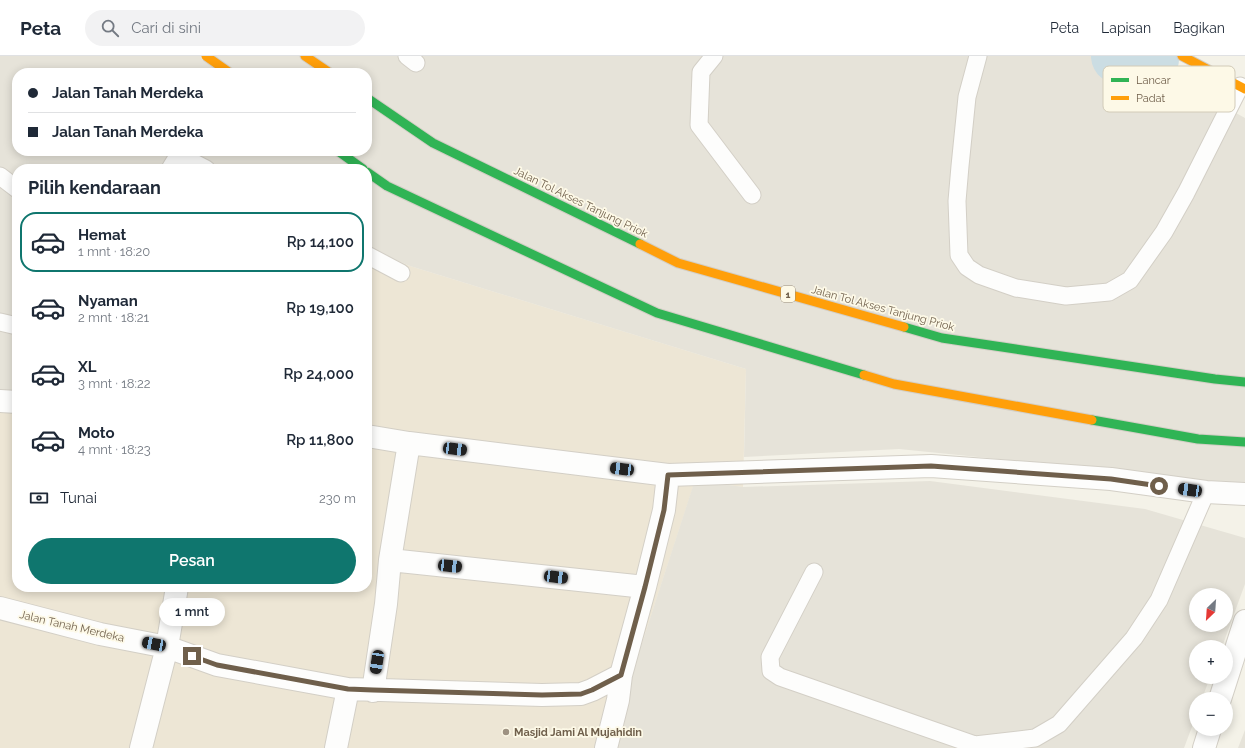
<!DOCTYPE html>
<html lang="id">
<head>
<meta charset="utf-8">
<style>
  body { margin:0; font-family:Raleway,sans-serif; background:#f2f2f3; color:#1f2937; height:100vh; display:flex; flex-direction:column; font-size:15px; white-space:nowrap }
  * { box-sizing:border-box; margin:0 }
  p { font-size:13px; color:#747a83 }
  .icon { flex:none; width:22px; height:22px; fill:none; stroke:currentColor; stroke-width:2; stroke-linecap:round; stroke-linejoin:round }
  .map { position:relative; flex:1; overflow:hidden }
  .details { position:absolute; left:12px; top:108px; width:360px; height:428px; display:flex; flex-direction:column; background:#fff; border-radius:16px; box-shadow:0 2px 10px #0003 }
  .details>* { flex:none }
  .top-card { position:absolute; left:12px; top:12px; width:360px; height:88px; border-radius:16px; box-shadow:0 2px 10px #0003; display:grid; align-content:center; height:88px; padding:0 16px; background:#fff }
  .needle { width:26px; rotate:205deg }
  .buttons { position:absolute; left:1189px; top:532px; display:grid; gap:8px }
  .buttons a { display:grid; place-items:center; width:44px; height:44px; border-radius:50%; background:#fff; box-shadow:0 2px 10px #0003; font-size:20px }
  .end { position:absolute; width:18px; height:18px; margin:-9px; border:5px solid #6f5f4b; background:#fff; box-shadow:0 0 0 2px #fff }
  .from { border-radius:50% }
  .bubble { position:absolute; height:28px; border-radius:14px; background:#fff; box-shadow:0 2px 10px #0003; font-size:13px; font-weight:600; line-height:28px; text-align:center }
  .car { position:absolute; width:12px; height:24px; margin:-12px -6px; border-radius:5px; box-shadow:0 0 3px 1px #0007; background:linear-gradient(#222 24%,#8ab4d8 0 40%,#222 0 76%,#8ab4d8 0 86%,#222 0) }
  .top-card b { display:flex; align-items:center; gap:14px; height:38px; font-size:15px }
  .top-card b+b { border-top:1px solid #e0e1e3 }
  .top-card i { width:10px; height:10px; background:#1f2937 }
  ul { padding:0; list-style:none }
  li { display:flex; align-items:center; gap:12px; height:60px; margin:0 8px 6px; padding:0 8px; border:2px solid transparent; border-radius:16px }
  li div { flex:1 }
  li b { display:block; font-size:15px }
  li em { font-style:normal; font-weight:600 }
  li.current { border-color:#0f766e }
  li>.icon { width:36px; height:36px; stroke-width:1.5 }
  h2 { padding:0 16px; font-size:18px; line-height:48px }
  .pay { display:flex; align-items:center; gap:10px; height:44px; padding:0 16px; font-size:15px }
  .pay p { margin-inline-start:auto }
  .primary-button { display:flex; gap:8px; margin-top:auto; padding:8px 16px }
  .primary-button a { flex:1; height:46px; border-radius:24px; background:#0f766e; color:#fff; font-size:16px; font-weight:600; line-height:46px; text-align:center }
  header { display:flex; align-items:center; gap:24px; box-sizing:border-box; height:56px; padding:0 20px; background:#fff; border-bottom:1px solid #e0e1e3 }
  header strong { font-size:19px }
  nav { display:flex; gap:22px; margin-inline-start:auto; font-size:14px }
  .search { width:280px; height:36px; background:#f2f2f3; display:flex; align-items:center; gap:10px; box-sizing:border-box; padding:0 14px; border-radius:22px; color:#747a83; font-size:15px }
  .map>svg:first-child { display:block }
</style>
</head>
<body>
<header>
<strong>Peta</strong>
<div class="search"><svg class="icon" aria-label="search" viewBox="0 0 24 24"><circle cx="10" cy="10" r="6"/><path d="M15 15l6 6"/></svg>Cari di sini</div>
<nav><a>Peta</a><a>Lapisan</a><a>Bagikan</a></nav>
</header>
<div class="map">
<svg width="1245" height="692" viewBox="0 0 1245 692">
  <rect width="100%" height="100%" fill="#f4f2e8"/>
  <path fill="#ede6d5" d="M367,192L410,210L746,313L743,431L695,425L608,692H0V334L17,337V531H367Z"/>
  <path fill="#e6e3d9" fill-rule="evenodd" d="M0,0H1132L1245,62V430L1157,419L899,393L744,401L746,313L410,210L367,192V113H17V337L0,334ZM17,17H367V95H17Z
    M695,424L743,431L930,425L1145,453L1245,482V528L1222,591H1196V621H1210L1202,643H1196V660L1184,692H608ZM1196,539H1226V569H1196Z
    M1245,674V692H1238Z"/>
  <g fill="none" stroke-linecap="round" stroke-linejoin="round">
    <path stroke="#cbdde3" stroke-width="9" d="M1151,3L1152,0"/>
    <path stroke="#cbdde3" stroke-width="56" d="M1119,0L1135,5L1151,3"/>
    <defs>
      <path id="lane" d="M407,0L416,7
        M714,0L701,16L699,69L752,139
        M978,0L967,41L960,110L957,145L959,199L967,211L979,219L1016,232L1066,240L1109,236L1130,224L1164,176L1186,137L1240,30
        M179,99L206,113
        M170,113L181,95
        M0,120L17,133
        M367,199L401,217
        M0,266L17,270
        M814,516L770,601L771,615L780,621L975,689L1035,682L1059,668L1134,582L1159,544L1206,436"/>
      <path id="street" d="M0,345L17,346
        M367,380L409,387L668,419
        M390,504L645,531
        M0,552L100,578L167,591L217,609L348,633L542,639L581,638L592,634L621,619L645,531L664,454L668,419L931,410L1111,423L1206,436L1245,438
        M373,635L386,548L390,504L409,387
        M1220,643L1245,565
        M141,692L167,591L177,531
        M336,692L348,633
        M606,692L618,644L621,619
        M1204,692L1210,673"/>
      <path id="fast" d="M367,42L433,87L640,188
        M338,95L363,113
        M367,116L387,130L657,257L864,319
        M904,271L942,282L1215,323L1245,326
        M1092,364L1198,383L1245,386"/>
      <path id="slow" d="M305,0L330,17
        M1182,0L1245,33
        M640,188L678,207L904,271
        M864,319L894,328L1092,364"/>
    </defs>
    <use href="#lane" stroke="#d3cfc6" stroke-width="19"/>
    <use href="#street" stroke="#d3cfc6" stroke-width="24"/>
    <use href="#fast" stroke="#d3cec5" stroke-width="11"/>
    <use href="#slow" stroke="#d3cec5" stroke-width="11"/>
    <use href="#lane" stroke="#fdfdfc" stroke-width="17"/>
    <use href="#street" stroke="#fdfdfc" stroke-width="22"/>
    <use href="#fast" stroke="#30b455" stroke-width="9"/>
    <use href="#slow" stroke="#ff9f0a" stroke-width="9"/>
    <defs>
      <path id="slow-bridge" d="M206,0L230,17"/>
    </defs>
    <use href="#slow-bridge" stroke="#d3cec5" stroke-width="11" stroke-linecap="butt"/>
    <use href="#slow-bridge" stroke="#ff9f0a" stroke-width="9"/>
  </g>
  <g fill="none" stroke-linecap="round" stroke-linejoin="round">
    <path stroke="#6f5f4b" stroke-width="5" d="M192,600L217,609L348,633L373,634L542,639L581,638L592,634L621,619L645,531L664,454L668,419L931,410L1111,423L1159,430"/>
  </g>
  <circle fill="#9e9282" stroke="#fdf9e7" stroke-width="1.5" cx="506" cy="676" r="4"/>
  <g text-anchor="middle" stroke-width="3.5" stroke-linejoin="round" paint-order="stroke">
    <rect fill="#fdf9e7" stroke="#9a8d7a" stroke-width="1" x="781" y="230" width="14" height="16" rx="3"/>
    <g font-size="10" font-weight="bold" fill="#6f5f4b">
      <text x="788" y="242">1</text>
    </g>
    <g font-size="11" fill="#6f5f4b" stroke="#fdf9e7">
      <text transform="translate(581 146) rotate(26)" y="4">Jalan Tol Akses Tanjung Priok</text>
      <text transform="translate(883 252) rotate(15)" y="4">Jalan Tol Akses Tanjung Priok</text>
      <text transform="translate(72 570) rotate(13)" y="4">Jalan Tanah Merdeka</text>
    </g>
    <g font-size="11" font-weight="bold" fill="#6f5f4b" stroke="#fdf9e7" text-anchor="start">
      <text x="514" y="680">Masjid Jami Al Mujahidin</text>
    </g>
  </g>
  <rect x="1103" y="10" width="132" height="46" rx="6" fill="#fdf9e7" stroke="#d2cbb8" stroke-width="1"/>
  <rect x="1111" y="22" width="18" height="4" fill="#30b455"/>
  <rect x="1111" y="40" width="18" height="4" fill="#ff9f0a"/>
  <g font-size="11" fill="#6f5f4b">
    <text x="1136" y="28">Lancar</text>
    <text x="1136" y="46">Padat</text>
  </g>
</svg>
<div class="buttons">
<a><svg class="needle" viewBox="-14 -14 28 28"><path d="M0-13l5 13h-10z" fill="#e53935"/><path d="M0 13l5-13h-10z" fill="#747a83"/></svg></a>
<a>+</a>
<a>−</a>
</div>
<i class="end from" style="left:1159px;top:430px"></i>
<i class="end" style="left:192px;top:600px"></i>
<div class="bubble" style="left:159px;top:542px;width:66px">1 mnt</div>
<i class="car" style="left:455px;top:393px;rotate:97deg"></i>
<i class="car" style="left:622px;top:413px;rotate:277deg"></i>
<i class="car" style="left:1190px;top:434px;rotate:278deg"></i>
<i class="car" style="left:450px;top:510px;rotate:96deg"></i>
<i class="car" style="left:556px;top:521px;rotate:97deg"></i>
<i class="car" style="left:154px;top:588px;rotate:281deg"></i>
<i class="car" style="left:377px;top:606px;rotate:189deg"></i>
<div class="top-card">
<b><i class="from"></i>Jalan Tanah Merdeka</b>
<b><i></i>Jalan Tanah Merdeka</b>
</div>
<section class="details">
<h2>Pilih kendaraan</h2>
<ul>
<li class="current"><svg class="icon" aria-label="car" viewBox="0 0 24 24"><path d="M5 17H2v-5l4-1 3-4h7l3 4 3 1v5h-3M9 17h6M6 11h13"/><circle cx="7" cy="17" r="2"/><circle cx="17" cy="17" r="2"/></svg><div><b>Hemat</b><p>1 mnt · 18:20</p></div><em>Rp 14,100</em></li>
<li><svg class="icon" aria-label="car" viewBox="0 0 24 24"><path d="M5 17H2v-5l4-1 3-4h7l3 4 3 1v5h-3M9 17h6M6 11h13"/><circle cx="7" cy="17" r="2"/><circle cx="17" cy="17" r="2"/></svg><div><b>Nyaman</b><p>2 mnt · 18:21</p></div><em>Rp 19,100</em></li>
<li><svg class="icon" aria-label="car" viewBox="0 0 24 24"><path d="M5 17H2v-5l4-1 3-4h7l3 4 3 1v5h-3M9 17h6M6 11h13"/><circle cx="7" cy="17" r="2"/><circle cx="17" cy="17" r="2"/></svg><div><b>XL</b><p>3 mnt · 18:22</p></div><em>Rp 24,000</em></li>
<li><svg class="icon" aria-label="car" viewBox="0 0 24 24"><path d="M5 17H2v-5l4-1 3-4h7l3 4 3 1v5h-3M9 17h6M6 11h13"/><circle cx="7" cy="17" r="2"/><circle cx="17" cy="17" r="2"/></svg><div><b>Moto</b><p>4 mnt · 18:23</p></div><em>Rp 11,800</em></li>
</ul>
<div class="pay"><svg class="icon" aria-label="cash" viewBox="0 0 24 24"><path d="M3 7h18v10H3z"/><circle cx="12" cy="12" r="2"/></svg>Tunai<p>230 m</p></div>
<div class="primary-button"><a>Pesan</a></div>
</section>
</div>
</body>
</html>
